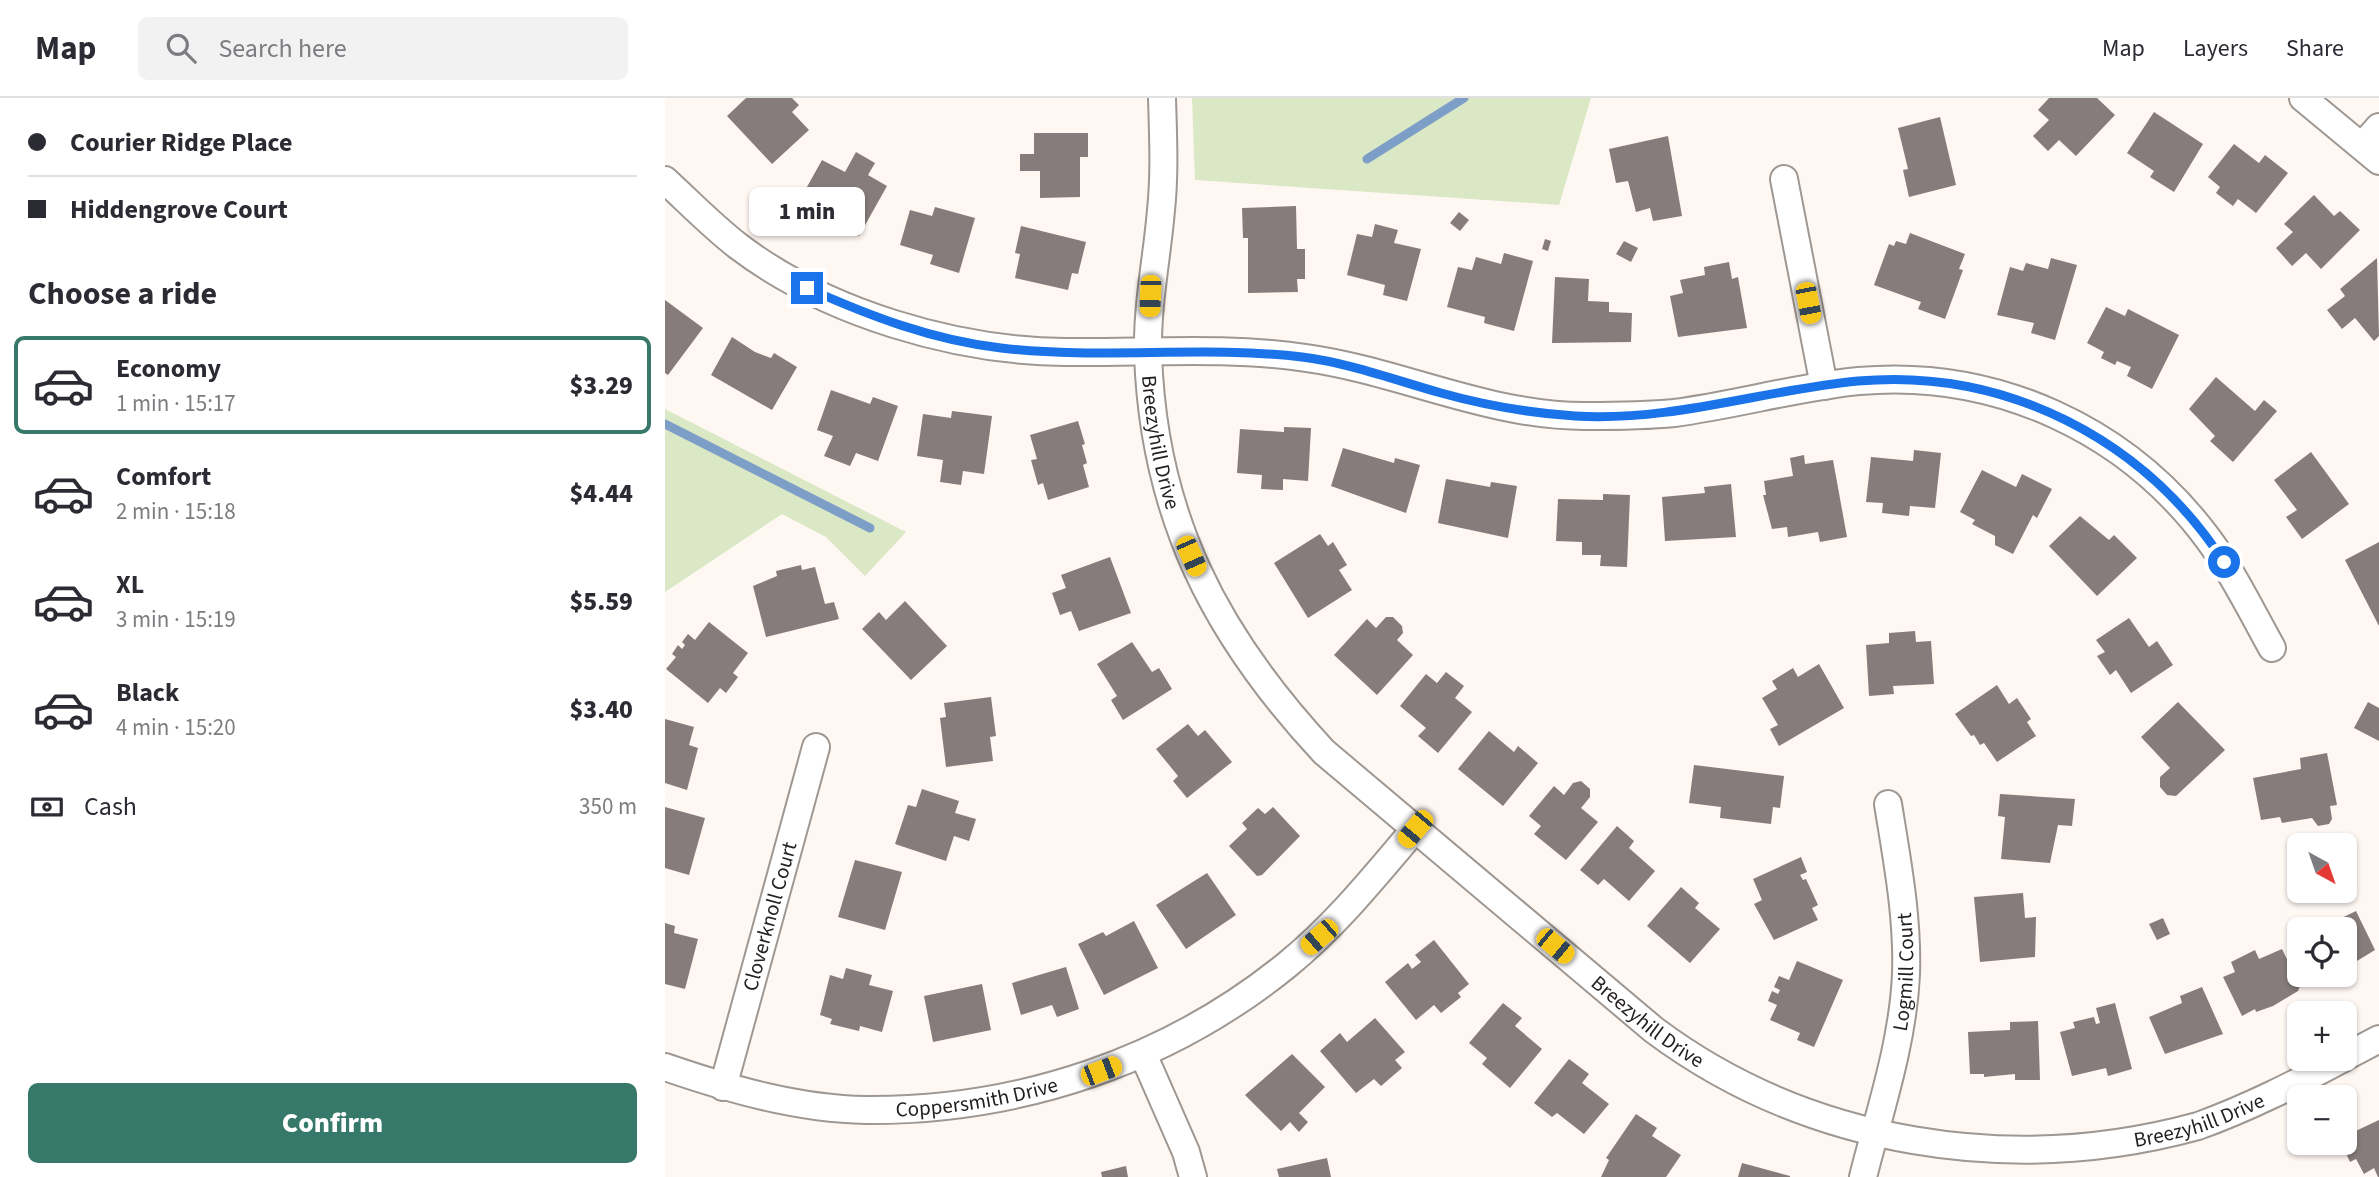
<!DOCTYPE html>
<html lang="en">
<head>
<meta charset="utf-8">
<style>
  body { margin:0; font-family:"Source Sans 3",sans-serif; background:#f2f2f3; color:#2b2b33; height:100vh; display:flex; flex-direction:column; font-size:26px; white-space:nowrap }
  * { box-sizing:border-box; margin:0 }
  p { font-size:23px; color:#7c7c81 }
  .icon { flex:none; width:38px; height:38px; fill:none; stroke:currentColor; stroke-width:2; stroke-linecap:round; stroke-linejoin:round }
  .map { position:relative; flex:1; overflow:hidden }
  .sheet { display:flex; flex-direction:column; background:#fff; width:665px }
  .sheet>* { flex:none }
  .banner { display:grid; align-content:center; height:154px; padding:0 28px; background:#fff }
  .needle { width:46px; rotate:140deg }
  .controls { position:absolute; left:1622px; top:735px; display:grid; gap:14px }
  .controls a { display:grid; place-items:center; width:70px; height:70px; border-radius:10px; background:#fff; box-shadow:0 2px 5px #0004; font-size:35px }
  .end { position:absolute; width:32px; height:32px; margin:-16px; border:9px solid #1a73e8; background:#fff; box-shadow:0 0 0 4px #fff }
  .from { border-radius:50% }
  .bubble { position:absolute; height:49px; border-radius:10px; background:#fff; box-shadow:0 2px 5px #0004; font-size:23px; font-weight:800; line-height:49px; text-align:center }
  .car { position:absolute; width:21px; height:42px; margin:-21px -10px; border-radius:9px; box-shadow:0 0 5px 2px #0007; background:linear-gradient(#f5c518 24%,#345 0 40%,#f5c518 0 76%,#345 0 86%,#f5c518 0) }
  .banner b { display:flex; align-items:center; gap:24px; height:66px; font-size:26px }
  .banner b+b { border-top:2px solid #e1e1e2 }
  .banner i { width:18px; height:18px; background:#2b2b33 }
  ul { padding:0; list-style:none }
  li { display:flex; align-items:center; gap:21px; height:98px; margin:0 14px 10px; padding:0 14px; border:4px solid transparent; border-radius:10px }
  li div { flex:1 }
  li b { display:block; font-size:26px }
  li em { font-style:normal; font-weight:800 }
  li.on { border-color:#36796b }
  li>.icon { width:63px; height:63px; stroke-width:1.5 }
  h2 { padding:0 28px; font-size:32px; line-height:84px }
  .pay { display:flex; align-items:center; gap:18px; height:77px; padding:0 28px; font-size:26px }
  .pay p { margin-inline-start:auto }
  .action { display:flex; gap:14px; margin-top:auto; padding:14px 28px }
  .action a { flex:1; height:80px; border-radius:10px; background:#36796b; color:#fff; font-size:28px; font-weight:800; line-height:80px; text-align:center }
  header { display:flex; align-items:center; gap:42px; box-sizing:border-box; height:98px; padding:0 35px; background:#fff; border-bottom:2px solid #e1e1e2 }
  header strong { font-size:33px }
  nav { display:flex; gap:38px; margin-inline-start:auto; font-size:24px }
  .search { width:490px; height:63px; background:#f2f2f3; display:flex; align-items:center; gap:18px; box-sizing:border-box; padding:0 24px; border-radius:10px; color:#7c7c81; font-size:26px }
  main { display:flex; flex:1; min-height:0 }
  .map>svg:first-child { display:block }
</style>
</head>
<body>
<header>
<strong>Map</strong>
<div class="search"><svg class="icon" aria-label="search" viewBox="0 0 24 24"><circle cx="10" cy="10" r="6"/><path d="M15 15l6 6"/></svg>Search here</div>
<nav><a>Map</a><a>Layers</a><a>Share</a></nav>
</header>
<main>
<section class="sheet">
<div class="banner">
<b><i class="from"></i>Courier Ridge Place</b>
<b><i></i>Hiddengrove Court</b>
</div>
<h2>Choose a ride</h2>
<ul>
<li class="on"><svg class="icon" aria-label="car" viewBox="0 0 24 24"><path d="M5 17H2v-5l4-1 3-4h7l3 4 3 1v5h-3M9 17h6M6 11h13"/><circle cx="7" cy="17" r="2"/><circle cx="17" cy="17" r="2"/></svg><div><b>Economy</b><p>1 min · 15:17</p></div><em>$3.29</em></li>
<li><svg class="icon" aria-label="car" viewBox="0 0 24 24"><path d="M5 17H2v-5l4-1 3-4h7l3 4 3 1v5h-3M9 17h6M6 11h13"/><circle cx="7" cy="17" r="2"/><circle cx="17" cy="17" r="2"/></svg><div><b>Comfort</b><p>2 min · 15:18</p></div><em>$4.44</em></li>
<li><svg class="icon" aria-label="car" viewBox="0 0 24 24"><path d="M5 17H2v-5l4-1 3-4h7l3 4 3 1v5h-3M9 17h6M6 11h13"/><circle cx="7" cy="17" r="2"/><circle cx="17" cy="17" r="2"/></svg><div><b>XL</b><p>3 min · 15:19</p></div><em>$5.59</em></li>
<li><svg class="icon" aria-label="car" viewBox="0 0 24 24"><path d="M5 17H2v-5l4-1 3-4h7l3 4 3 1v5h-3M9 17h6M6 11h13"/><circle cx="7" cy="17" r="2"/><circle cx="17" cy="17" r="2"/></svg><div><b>Black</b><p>4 min · 15:20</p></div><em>$3.40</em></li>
</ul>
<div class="pay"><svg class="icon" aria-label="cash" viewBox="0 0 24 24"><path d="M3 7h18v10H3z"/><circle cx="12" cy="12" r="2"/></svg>Cash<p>350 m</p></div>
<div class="action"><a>Confirm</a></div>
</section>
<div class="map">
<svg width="1714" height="1079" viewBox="0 0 1714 1079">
  <rect width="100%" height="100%" fill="#fff7f2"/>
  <path fill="#dae8c6" d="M527,0H926L894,107L530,82Z
    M0,311L241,434L200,478L161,439L117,416L0,494Z"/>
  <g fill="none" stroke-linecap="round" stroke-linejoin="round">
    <path stroke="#7d9ec6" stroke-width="9" d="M702,61L799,0
      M0,326L205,430"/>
  </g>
  <path fill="#867c7b" d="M81,0H127L134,7L127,14L144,32L107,66L62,18Z
    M1384,0H1432L1450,17L1411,58L1394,42L1383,53L1368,38L1384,22L1373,12Z
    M1489,14L1538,46L1509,94L1485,79L1489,73L1462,55Z
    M1275,19L1291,87L1244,99L1238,72L1243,71L1233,30Z
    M369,35H423V59H415V99L375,100V73H355V56H369Z
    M1003,38L1017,118L988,123L985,110L971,114L963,83L951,85L944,51Z
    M1569,46L1594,65L1600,57L1623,75L1591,115L1573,101L1568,108L1551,95L1555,89L1543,79Z
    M191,54L210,65L203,77L222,88L194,138L170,125L174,117L138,96L157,62L180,74Z
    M1649,97L1669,118L1675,113L1695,132L1656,171L1641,155L1627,168L1611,150L1628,134L1619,126Z
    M631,108L632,151H640V181H632L633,194L583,195V140H578L577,110Z
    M270,109L310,120L294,175L265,166L268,157L235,147L245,112L267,118Z
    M794,114L804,122L795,133L785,125Z
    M710,126L733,132L729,145L756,151L742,203L718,197L720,187L682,177L692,136L707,139Z
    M356,128L421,144L413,176L407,175L403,192L350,180L355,156L350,155Z
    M1245,135L1300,156L1294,171L1298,172L1280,221L1253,211L1256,204L1209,187L1224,146L1229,148L1231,143L1241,146Z
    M880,141L886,143L883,153L877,151Z
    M959,143L973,150L966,164L951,156Z
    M839,155L868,163L849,233L819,225L820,219L782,209L793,169L807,172L811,159L836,166Z
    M1386,160L1412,167L1390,242L1366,235L1369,225L1332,217L1345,169L1358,173L1361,165L1383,171Z
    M1712,160L1714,238L1709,243L1690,220L1677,231L1662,212L1680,198L1675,191Z
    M1064,164L1067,181L1073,179L1082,230L1013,239L1005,198L1018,195L1015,182L1040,177L1039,169Z
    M890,179L924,181L923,203L944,204V214L967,215L966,244L887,245Z
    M0,202L38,230L3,277L0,275Z
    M1441,209L1460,218L1463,211L1514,237L1487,291L1462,278L1466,269L1452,263L1450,267L1436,260L1439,254L1422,245Z
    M67,239L90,254L106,260L109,255L132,269L107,312L46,277Z
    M1551,279L1590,313L1599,302L1612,313L1568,364L1545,343L1550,338L1524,311Z
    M166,292L205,306L208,299L233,308L213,363L191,355L185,368L159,358L168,338L152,332Z
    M287,313L327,318L319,376L298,373L296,387L275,384L278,362L252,358L258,316L286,320Z
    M413,323L420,346L417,347L422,365L418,367L424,389L383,402L378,385L373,387L366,362L372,361L365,337Z
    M619,329L646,330L643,383L618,381V392L596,391L597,377L572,375L575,331L619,334Z
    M678,350L729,365L730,360L755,367L741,415L666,388Z
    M1249,352L1276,355L1270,410L1245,408L1244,418L1217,415L1218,405L1201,404L1206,359L1248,363Z
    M1646,354L1684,406L1637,441L1621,419L1632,412L1609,382Z
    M1139,357L1140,366L1168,362L1182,439L1155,444L1153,434L1123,439L1122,429L1107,431L1098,397H1101L1099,383L1128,378L1125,360Z
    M1317,372L1351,389L1357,376L1387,391L1372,420L1368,417L1348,456L1330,447V438L1307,426L1310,422L1295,414Z
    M781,381L825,389L826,384L852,388L843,440L773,425Z
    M1066,386L1071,439L1000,443L997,399L1040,395L1039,389Z
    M938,396L965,397L962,469L935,468L936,457H917V444L891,443L893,401L938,402Z
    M1415,418L1444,442L1449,437L1472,460L1432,498L1384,448Z
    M655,436L663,448L668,444L682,467L674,472L687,492L643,520L609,465Z
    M1714,444V528L1680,462Z
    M445,459L466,515L414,533L406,513L395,517L387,495L401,490L396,477Z
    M136,467L137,472L150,469L160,506L169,504L174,521L101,539L88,488L112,478L111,473Z
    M240,503L282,548L246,582L197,531L214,514L221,522Z
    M721,519H728L737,528L738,535L732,542L748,557L712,597L669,557L702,521L711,530Z
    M1464,520L1484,549L1492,543L1508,567L1466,595L1451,572L1445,577L1432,558L1440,554L1431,542Z
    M44,524L83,555L68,575L73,579L61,595L55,590L43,605L1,571L11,559L7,556L13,547L17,551L20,547L17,544L23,536L30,542Z
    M1250,533L1251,544L1266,543L1269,586L1228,588L1229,596L1204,598L1201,547L1224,545V535Z
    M467,544L487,574L494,570L507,591L458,622L446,602L452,598L432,566Z
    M1154,566L1179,610L1114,648L1105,631L1113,627L1097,600L1112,591L1107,583L1128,570L1133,579Z
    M781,574L799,588L790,600L807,614L773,655L753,638L761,630L735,608L761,576L772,585Z
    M1332,587L1344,606L1352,600L1366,621L1362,624L1371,638L1332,664L1319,645L1315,647L1309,637L1306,638L1290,616Z
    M326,599L331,638L325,639L328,663L281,669L275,620L281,619L279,605Z
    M1513,604L1560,652L1511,698L1502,697L1495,689V679L1505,670L1476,639Z
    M1703,604L1714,610V643L1689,630Z
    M0,621L29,629L24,647L33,650L22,692L0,685Z
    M523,626L533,638L540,632L567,664L522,700L508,683L513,678L491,651Z
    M824,633L849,654L853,648L873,665L838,708L793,671Z
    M1662,655L1672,707L1665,708L1667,721L1664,726L1653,728L1647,720L1617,725L1615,719L1596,722L1588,680L1636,671L1635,660Z
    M1029,667L1119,678L1115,710L1108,709L1106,726L1055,720L1056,709L1024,705Z
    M916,683L925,691V699L916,710L933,724L901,762L869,736L876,728L864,718L889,688L899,697L908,685Z
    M257,691L294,703L290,715L311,721L304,743L289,738L281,763L230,746L243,707L251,709Z
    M1335,696L1410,701L1407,728L1393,727L1385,765L1336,761L1340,719L1333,718Z
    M0,709L40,720L24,777L0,770Z
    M608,709L635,738L597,777L592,778L564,748L582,731L577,725L593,710L600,716Z
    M952,728L969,743L964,750L990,773L964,803L939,781L933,787L915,772Z
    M1136,759L1142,774L1135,777L1138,782L1141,781L1153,807L1147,810L1153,822L1109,842L1089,806L1097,802L1088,781Z
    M190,762L237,774L220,832L173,819Z
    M542,775L571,817L521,851L491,807Z
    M1016,789L1034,805L1030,810L1055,831L1025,865L982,828Z
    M1358,795L1360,820L1371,819L1370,859L1315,864L1309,799Z
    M1691,813L1710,852L1687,866L1685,862L1680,865V831H1654Z
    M1498,820L1505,836L1492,842L1484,826Z
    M469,823L493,870L439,897L413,846L438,834L441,838Z
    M0,825L10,828L9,835L33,841L20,891L0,886Z
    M769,842L804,886L793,895L796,899L776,915L769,907L751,922L720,884L743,865L747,871L756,864L750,857Z
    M1617,851L1635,888L1633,893L1608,908L1591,914L1590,911L1577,918L1558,879L1570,874L1566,864L1590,852L1594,861Z
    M1132,863L1178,882L1149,949L1132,942L1135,935L1105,922L1112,907L1103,903L1107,893L1113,896L1115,892L1109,889L1114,878L1124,882Z
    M401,869L414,911L392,919L387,907L356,917L347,885Z
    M181,870L207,877L204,887L228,893L217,934L195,928L194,933L165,926L167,921L155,917L165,877L178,881Z
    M317,886L326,932L268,944L259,898Z
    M1537,889L1558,936L1500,956L1484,919L1517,905L1515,898Z
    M838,905L857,920L850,928L877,951L845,990L817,966L822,960L804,945Z
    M1450,905L1467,971L1443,978L1441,970L1407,978L1395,934L1410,930L1408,924L1429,919L1431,926L1435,925L1431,910Z
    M710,920L740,954L730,962L737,970L716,988L709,981L691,995L655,953L675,935L682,944Z
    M1373,923L1375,982H1350V976L1319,979V976H1305L1303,934L1345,932V924Z
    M627,956L660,989L634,1015L643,1024L634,1034L625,1024L616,1033L580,997Z
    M904,961L924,976L917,985L944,1006L919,1036L892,1015L887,1019L869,1005Z
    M971,1016L992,1030L987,1038L1016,1057L1001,1079H936L944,1062L941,1060Z
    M1714,1022V1079H1713L1709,1070L1699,1076L1691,1061L1685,1064L1676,1045H1680V1038Z
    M662,1060L666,1079H614L612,1071Z
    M1077,1065L1125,1078V1079H1073Z
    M461,1068L463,1079H437L436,1074Z"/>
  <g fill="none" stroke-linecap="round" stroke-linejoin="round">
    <defs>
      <g id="minor">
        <path id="s1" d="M497,0C498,37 500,74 496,112C492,160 482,206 483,255C488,417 550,537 659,654L989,932C1143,1047 1347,1079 1533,1028C1583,1010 1630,986 1677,961"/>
        <path d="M1638,0L1714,63"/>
        <path d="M1698,47L1714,29"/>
        <path d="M1119,81L1159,288"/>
        <path d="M0,82C24,104 47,128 73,148C161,215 290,253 400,254C480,255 561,248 641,260C735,273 822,318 920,318C950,318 979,318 1009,315C1071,307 1132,289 1194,283C1331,271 1462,331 1544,442C1568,475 1587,514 1607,550"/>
        <path d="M478,956L521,1054L528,1079"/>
        <path d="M1680,959L1714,941"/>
        <path id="s2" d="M0,969C64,991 133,1011 201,1012C355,1013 504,963 623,866C671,827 710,778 750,731"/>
        <path id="s3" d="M58,989L151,649"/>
        <path id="s4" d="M1198,1079C1215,1012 1238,945 1241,876C1243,819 1232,762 1223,706"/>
      </g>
    </defs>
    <use href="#minor" stroke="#9f9791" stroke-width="30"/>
    <use href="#minor" stroke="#fff" stroke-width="26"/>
  </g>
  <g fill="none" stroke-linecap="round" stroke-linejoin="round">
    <path stroke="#1a73e8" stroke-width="9" d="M142,190C205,218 267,242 336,250C436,262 537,247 637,259C685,265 730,282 776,295C819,307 865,315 910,318C1007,324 1098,292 1193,283C1341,270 1479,341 1559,464"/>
  </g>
  <g text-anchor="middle" stroke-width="6" stroke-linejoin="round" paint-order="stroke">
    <g font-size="21" fill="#24211f" stroke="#fff7f2">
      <text dy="7" stroke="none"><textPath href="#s1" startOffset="346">Breezyhill Drive</textPath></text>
      <text dy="7" stroke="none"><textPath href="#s3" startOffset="177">Cloverknoll Court</textPath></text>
      <text dy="7" stroke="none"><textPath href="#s4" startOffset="210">Logmill Court</textPath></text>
      <text dy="7" stroke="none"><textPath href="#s1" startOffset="1124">Breezyhill Drive</textPath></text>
      <text dy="7" stroke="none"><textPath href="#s2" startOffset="318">Coppersmith Drive</textPath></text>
      <text dy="7" stroke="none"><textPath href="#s1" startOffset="1708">Breezyhill Drive</textPath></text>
    </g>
  </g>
</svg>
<div class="controls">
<a><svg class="needle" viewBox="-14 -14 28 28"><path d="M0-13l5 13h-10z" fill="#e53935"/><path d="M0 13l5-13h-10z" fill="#7c7c81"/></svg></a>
<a><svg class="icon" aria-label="locate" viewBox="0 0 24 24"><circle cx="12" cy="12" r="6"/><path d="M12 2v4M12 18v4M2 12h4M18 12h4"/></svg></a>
<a>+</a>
<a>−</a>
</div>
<i class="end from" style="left:1559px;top:464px"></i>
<i class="end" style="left:142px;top:190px"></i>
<div class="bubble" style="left:84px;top:89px;width:116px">1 min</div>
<i class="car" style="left:485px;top:198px;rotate:182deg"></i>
<i class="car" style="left:1143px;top:205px;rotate:169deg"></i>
<i class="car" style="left:526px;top:458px;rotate:156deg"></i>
<i class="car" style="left:750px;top:731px;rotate:220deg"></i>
<i class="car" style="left:654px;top:839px;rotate:229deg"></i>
<i class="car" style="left:890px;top:848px;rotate:130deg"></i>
<i class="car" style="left:436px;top:973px;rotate:69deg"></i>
</div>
</main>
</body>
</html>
